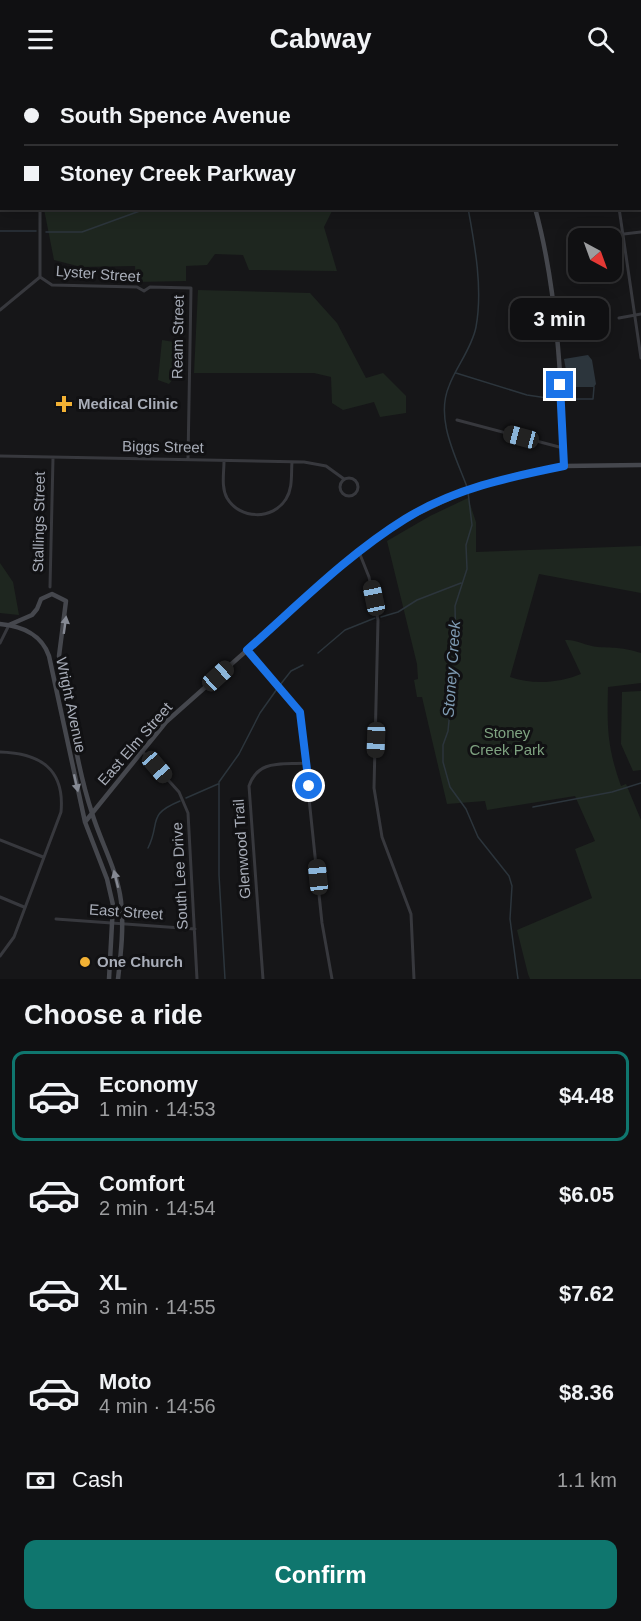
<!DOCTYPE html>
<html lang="en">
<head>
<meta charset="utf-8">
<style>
  body { margin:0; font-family:Helvetica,sans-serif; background:#19191b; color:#f1f3f6; height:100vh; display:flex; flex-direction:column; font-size:22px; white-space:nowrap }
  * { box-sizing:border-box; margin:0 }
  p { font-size:20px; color:#9c9d9f }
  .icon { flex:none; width:33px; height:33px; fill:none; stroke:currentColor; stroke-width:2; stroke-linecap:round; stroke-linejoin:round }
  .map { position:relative; height:901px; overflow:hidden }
  .details { display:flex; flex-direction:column; background:#101012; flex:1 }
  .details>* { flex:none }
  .top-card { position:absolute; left:0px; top:0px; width:642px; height:132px; box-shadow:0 3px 15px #0003,0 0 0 2px #303032; display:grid; align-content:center; height:132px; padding:0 24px; background:#101012 }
  .needle { width:39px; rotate:139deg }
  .tools { position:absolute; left:568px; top:150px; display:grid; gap:12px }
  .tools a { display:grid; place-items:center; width:54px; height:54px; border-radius:12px; background:#101012; box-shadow:0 3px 15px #0003,0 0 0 2px #303032; font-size:30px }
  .end { position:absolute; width:27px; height:27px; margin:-14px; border:8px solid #1a73e8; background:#fff; box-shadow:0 0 0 3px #fff }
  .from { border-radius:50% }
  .bubble { position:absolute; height:42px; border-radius:12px; background:#101012; box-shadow:0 3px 15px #0003,0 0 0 2px #303032; font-size:20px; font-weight:600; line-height:42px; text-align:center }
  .car { position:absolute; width:18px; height:36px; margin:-18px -9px; border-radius:8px; box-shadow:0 0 4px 2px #0007; background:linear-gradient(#222 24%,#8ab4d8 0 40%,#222 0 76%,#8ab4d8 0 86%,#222 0) }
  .top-card b { display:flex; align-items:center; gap:21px; height:57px; font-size:22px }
  .top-card b+b { border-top:2px solid #303032 }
  .top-card i { width:15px; height:15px; background:#f1f3f6 }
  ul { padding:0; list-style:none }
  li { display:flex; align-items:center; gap:18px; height:90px; margin:0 12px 9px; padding:0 12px; border:3px solid transparent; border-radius:12px }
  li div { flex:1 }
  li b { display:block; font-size:22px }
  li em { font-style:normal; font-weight:600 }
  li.active { border-color:#0f766e }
  li>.icon { width:54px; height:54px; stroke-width:1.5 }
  h2 { padding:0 24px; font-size:27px; line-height:72px }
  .pay { display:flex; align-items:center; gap:15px; height:66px; padding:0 24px; font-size:22px }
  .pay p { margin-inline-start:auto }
  .cta { display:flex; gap:12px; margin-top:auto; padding:12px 24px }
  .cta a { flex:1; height:69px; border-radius:12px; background:#0f766e; color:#fff; font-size:24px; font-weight:600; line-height:69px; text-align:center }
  header { display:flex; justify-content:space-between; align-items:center; height:78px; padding:0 24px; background:#101012; font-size:27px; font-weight:600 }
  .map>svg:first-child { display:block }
</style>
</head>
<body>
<header><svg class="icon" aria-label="menu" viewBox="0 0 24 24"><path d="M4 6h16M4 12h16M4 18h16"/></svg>Cabway<svg class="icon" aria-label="search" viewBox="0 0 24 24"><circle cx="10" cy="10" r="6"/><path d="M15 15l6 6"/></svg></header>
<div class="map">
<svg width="641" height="901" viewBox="0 0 641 901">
  <rect width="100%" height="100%" fill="#161618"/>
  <path fill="#1e261f" d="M101,0H383V1H101Z
    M44,131H333L324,149L337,193L249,192L243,177L215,176L207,187L186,188V203L136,204L135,188L81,189L54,182Z
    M198,212L310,215L337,245L366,300L383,295L406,318V335L380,339L374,324L343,332L332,325L331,299L314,295H194Z
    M162,262L186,266L179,294L169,306L158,302Z
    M468,420L476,444V474L641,468V515L539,496L510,599C533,607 559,605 581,596L565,562C576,561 586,568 598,569C617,570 621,569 641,575V605L608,609C607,649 607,669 621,708L626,706L641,742V901H530L528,896L517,852L592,820L575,771L595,763L575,718L487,732L485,723L447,726L422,619H417L414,602L418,601L417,586L387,463L430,438Z
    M0,485L13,504L19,537L0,535Z
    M641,613V692L633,693L621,666L622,614Z"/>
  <path fill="#2c353c" d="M588,277L592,282L596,306L594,309H569L564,281Z"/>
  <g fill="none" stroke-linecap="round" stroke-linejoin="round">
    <path stroke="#2c353c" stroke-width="1.5" d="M411,0L412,2
      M0,153H36
      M46,154H82L148,130
      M456,295L527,317L554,321
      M567,321H593L594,309
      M467,409C456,379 435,341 449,308C456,289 472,270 476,249C483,211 475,168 468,130
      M468,414L472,447L466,467L467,491L455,528L456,575L448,594L451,622L448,653L443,667V684L450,709L466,731L478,759L509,798L512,808L510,841L518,901
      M381,539L398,534L417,522L461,505
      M318,575L345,552L375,540
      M280,607L291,593L303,587
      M186,720L218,706
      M533,729L612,714L641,705
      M148,770C161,744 146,737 180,723
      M225,901L219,797V704L239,676L260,635L277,611"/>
    <path stroke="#37383d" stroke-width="3" d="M43,2V0
      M0,30H2
      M40,130V199
      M619,130L641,280
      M615,157L641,154
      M40,199L52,207L137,209L144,213L150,209L191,210L188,381
      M0,232L40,199
      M619,240L641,236
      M457,342L563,370
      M0,378L304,384L326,388L344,401
      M224,383C224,395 221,409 227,420C240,442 273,442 286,421C293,410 291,396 292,384
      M340 409a9 9 0 1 1 18 0a9 9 0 1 1-18 0Z
      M359,474L369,499L378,542L374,710L382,759L411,836L414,901
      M50,509L53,380
      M0,565L9,547
      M247,572L300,634L322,845L332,901
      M142,673L179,714L188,735L197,901
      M0,674C40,675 65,691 61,734L14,859L0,878
      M0,762L43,779
      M0,819L24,829
      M56,841L195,851
      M263,901L249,708C258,681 282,687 306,685"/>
    <path stroke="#45474d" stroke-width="4.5" d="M491,0L492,2
      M535,130C557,209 562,307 564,388
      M0,546C22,548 42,557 49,578L85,744L107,801L113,827L109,901
      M9,547L32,537L37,531L41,521L52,516L66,523L59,578L65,604
      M66,613C72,654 79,696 92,735C101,765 117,791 121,823C124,848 121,875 118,901
      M85,744L166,644L359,473L406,441L465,413L513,398L564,388L641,387"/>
  </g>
  <defs><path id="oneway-solid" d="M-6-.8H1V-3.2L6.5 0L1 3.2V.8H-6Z" transform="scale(1.5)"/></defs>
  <g fill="#858993">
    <use href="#oneway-solid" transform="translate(65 547) rotate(-82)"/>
    <use href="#oneway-solid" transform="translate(76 705) rotate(77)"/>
    <use href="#oneway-solid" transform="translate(116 801) rotate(-104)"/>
  </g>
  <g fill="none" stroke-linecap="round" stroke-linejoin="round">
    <path stroke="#1a73e8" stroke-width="8" d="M309,708L300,634L247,572C298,527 347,477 405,441C453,411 509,399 564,388L560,307"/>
  </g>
  <g fill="#f2b134" stroke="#111113" stroke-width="2">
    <path d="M61 317h6v6h6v6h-6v6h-6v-6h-6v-6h6z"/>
    <circle cx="85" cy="884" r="6"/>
  </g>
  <g text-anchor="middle" stroke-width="6" stroke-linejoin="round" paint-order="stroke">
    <g font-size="15" fill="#a8adb8" stroke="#111113">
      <text transform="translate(98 196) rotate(4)" y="5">Lyster Street</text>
      <text transform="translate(178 259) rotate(-89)" y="5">Ream Street</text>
      <text transform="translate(163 369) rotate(1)" y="5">Biggs Street</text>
      <text transform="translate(39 444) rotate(-89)" y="5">Stallings Street</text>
      <text transform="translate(71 627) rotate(78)" y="5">Wright Avenue</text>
      <text transform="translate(135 666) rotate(-49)" y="5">East Elm Street</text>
      <text transform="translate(242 771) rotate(-94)" y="5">Glenwood Trail</text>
      <text transform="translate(180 798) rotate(-93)" y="5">South Lee Drive</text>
      <text transform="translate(126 834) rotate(4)" y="5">East Street</text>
    </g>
    <g font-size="15" font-weight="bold" fill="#a8adb8" stroke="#111113" text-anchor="start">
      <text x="78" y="331">Medical Clinic</text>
      <text x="97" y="889">One Church</text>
    </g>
    <g font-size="15" fill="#7fa381" stroke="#111113">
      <text x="507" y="660">Stoney<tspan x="507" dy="17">Creek Park</tspan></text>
    </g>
    <g font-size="16" font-style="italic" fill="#7f9bb3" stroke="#111113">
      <text transform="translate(451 591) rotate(-86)" y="6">Stoney Creek</text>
    </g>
  </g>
</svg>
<div class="tools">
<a><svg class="needle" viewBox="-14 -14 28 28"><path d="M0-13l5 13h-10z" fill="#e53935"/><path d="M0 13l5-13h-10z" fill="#9c9d9f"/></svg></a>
</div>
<i class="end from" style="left:309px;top:708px"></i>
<i class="end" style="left:560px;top:307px"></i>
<div class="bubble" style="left:510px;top:220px;width:99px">3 min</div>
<i class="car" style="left:521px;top:359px;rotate:285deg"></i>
<i class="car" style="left:374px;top:520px;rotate:348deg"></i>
<i class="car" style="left:218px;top:598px;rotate:48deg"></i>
<i class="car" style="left:376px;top:662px;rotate:182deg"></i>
<i class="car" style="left:157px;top:689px;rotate:139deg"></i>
<i class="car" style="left:318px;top:799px;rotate:354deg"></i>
<div class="top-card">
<b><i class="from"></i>South Spence Avenue</b>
<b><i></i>Stoney Creek Parkway</b>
</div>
</div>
<section class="details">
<h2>Choose a ride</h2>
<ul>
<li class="active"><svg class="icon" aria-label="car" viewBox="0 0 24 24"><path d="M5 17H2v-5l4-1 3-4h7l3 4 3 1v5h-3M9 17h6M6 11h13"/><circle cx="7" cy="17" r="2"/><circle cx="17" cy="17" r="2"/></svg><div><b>Economy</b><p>1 min · 14:53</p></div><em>$4.48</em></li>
<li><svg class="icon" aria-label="car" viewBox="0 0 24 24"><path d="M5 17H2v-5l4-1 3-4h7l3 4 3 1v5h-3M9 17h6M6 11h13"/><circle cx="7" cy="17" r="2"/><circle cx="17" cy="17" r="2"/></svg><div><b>Comfort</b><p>2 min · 14:54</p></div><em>$6.05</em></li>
<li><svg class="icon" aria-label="car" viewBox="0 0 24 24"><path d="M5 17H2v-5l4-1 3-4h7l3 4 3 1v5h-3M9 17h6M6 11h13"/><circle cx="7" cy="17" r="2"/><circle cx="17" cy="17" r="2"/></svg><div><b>XL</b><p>3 min · 14:55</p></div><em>$7.62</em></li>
<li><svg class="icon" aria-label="car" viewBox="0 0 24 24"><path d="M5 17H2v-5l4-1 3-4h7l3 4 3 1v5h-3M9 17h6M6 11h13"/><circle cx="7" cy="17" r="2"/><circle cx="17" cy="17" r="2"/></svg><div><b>Moto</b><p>4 min · 14:56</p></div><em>$8.36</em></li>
</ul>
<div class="pay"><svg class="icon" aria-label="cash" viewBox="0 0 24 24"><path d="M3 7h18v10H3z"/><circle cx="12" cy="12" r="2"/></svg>Cash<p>1.1 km</p></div>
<div class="cta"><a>Confirm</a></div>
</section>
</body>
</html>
